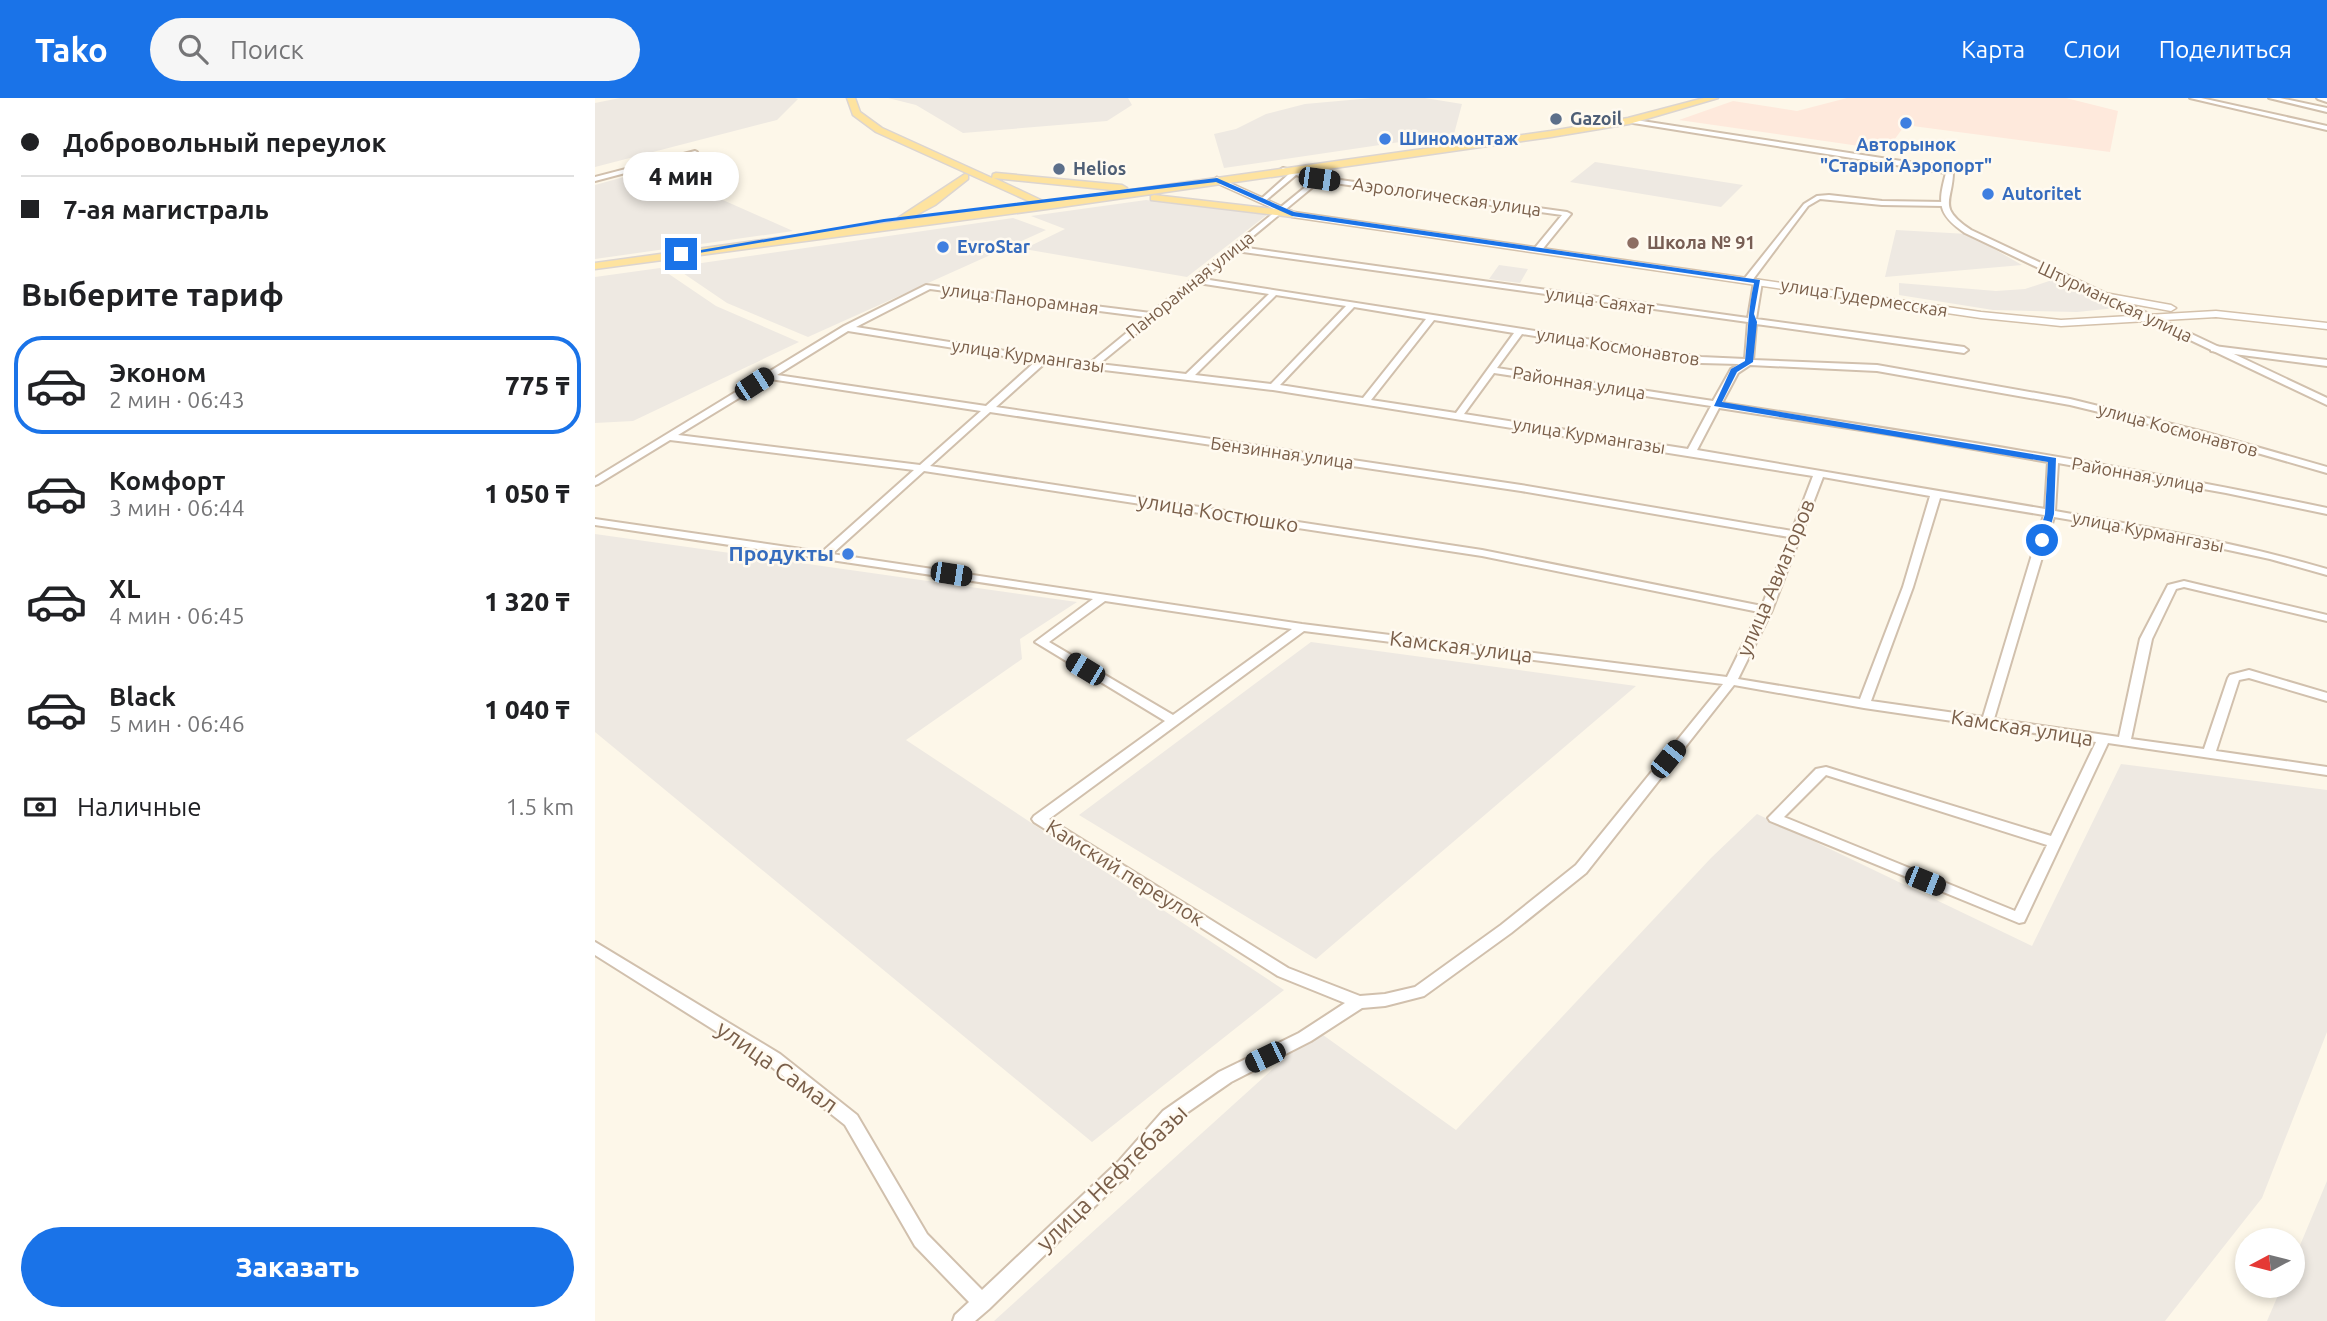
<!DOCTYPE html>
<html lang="ru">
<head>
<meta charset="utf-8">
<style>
  body { margin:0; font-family:Ubuntu,sans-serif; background:#f6f6f6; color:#202124; height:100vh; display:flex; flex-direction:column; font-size:26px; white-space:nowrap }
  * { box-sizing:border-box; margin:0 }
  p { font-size:23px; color:#757577 }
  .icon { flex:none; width:38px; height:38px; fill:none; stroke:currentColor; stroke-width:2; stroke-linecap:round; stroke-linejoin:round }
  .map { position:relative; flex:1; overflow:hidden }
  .details { display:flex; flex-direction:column; background:#fff; width:595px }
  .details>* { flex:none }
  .guide { display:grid; align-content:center; height:154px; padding:0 21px; background:#fff }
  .needle { width:46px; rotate:263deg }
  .fabs { position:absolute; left:1640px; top:1130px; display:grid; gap:14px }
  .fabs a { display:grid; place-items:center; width:70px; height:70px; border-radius:50%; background:#fff; box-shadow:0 4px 10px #0003; font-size:35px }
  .end { position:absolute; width:32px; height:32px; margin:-16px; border:9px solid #1a73e8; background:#fff; box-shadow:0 0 0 4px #fff }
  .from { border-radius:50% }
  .bubble { position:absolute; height:49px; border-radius:24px; background:#fff; box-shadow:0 4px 10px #0003; font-size:23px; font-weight:800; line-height:49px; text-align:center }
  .car { position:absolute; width:21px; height:42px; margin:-21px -10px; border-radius:9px; box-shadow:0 0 5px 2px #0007; background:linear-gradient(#222 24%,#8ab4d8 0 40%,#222 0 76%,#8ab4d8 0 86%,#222 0) }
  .guide b { display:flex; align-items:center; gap:24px; height:66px; font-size:26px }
  .guide b+b { border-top:2px solid #e0e0e0 }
  .guide i { width:18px; height:18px; background:#202124 }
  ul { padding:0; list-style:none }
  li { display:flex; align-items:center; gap:21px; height:98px; margin:0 14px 10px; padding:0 7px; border:4px solid transparent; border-radius:28px }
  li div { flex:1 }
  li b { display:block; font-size:26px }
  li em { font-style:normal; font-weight:800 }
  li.on { border-color:#1a73e8 }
  li>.icon { width:63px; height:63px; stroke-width:1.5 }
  h2 { padding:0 21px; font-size:32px; line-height:84px }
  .pay { display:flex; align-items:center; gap:18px; height:77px; padding:0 21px; font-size:26px }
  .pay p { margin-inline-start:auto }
  .primary-button { display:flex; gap:14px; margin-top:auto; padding:14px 21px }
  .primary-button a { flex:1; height:80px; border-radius:42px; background:#1a73e8; color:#fff; font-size:28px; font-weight:800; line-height:80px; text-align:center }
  header { display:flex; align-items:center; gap:42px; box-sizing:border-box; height:98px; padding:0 35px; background:#1a73e8; color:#fff }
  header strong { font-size:33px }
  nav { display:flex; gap:38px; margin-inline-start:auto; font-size:24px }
  .search { width:490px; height:63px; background:#f6f6f6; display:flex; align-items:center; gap:18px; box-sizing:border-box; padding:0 24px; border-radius:38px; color:#757577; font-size:26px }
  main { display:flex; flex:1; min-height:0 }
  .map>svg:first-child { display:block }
</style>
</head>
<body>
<header>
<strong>Tako</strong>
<div class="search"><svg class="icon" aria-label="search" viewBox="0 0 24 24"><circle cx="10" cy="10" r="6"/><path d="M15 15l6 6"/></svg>Поиск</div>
<nav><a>Карта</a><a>Слои</a><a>Поделиться</a></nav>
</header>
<main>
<section class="details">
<div class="guide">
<b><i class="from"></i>Добровольный переулок</b>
<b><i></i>7-ая магистраль</b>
</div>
<h2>Выберите тариф</h2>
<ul>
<li class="on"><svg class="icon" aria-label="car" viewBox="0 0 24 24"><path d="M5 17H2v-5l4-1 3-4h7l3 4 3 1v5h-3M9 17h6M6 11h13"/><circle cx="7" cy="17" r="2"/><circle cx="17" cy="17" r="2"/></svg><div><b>Эконом</b><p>2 мин · 06:43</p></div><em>775 ₸</em></li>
<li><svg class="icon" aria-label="car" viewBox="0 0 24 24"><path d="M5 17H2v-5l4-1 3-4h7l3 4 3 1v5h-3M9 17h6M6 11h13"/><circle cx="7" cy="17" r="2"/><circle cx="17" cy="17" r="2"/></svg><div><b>Комфорт</b><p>3 мин · 06:44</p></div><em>1 050 ₸</em></li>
<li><svg class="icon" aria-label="car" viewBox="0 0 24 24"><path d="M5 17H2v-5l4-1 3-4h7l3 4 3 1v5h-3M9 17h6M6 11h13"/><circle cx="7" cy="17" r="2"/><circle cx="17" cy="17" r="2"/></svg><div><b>XL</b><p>4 мин · 06:45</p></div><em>1 320 ₸</em></li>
<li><svg class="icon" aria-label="car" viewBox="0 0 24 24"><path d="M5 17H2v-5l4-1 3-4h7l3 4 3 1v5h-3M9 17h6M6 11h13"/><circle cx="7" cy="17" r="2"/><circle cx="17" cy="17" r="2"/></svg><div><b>Black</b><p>5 мин · 06:46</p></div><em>1 040 ₸</em></li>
</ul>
<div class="pay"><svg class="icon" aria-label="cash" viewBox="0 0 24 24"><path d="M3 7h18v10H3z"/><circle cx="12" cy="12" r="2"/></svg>Наличные<p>1.5 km</p></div>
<div class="primary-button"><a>Заказать</a></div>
</section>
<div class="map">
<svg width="1732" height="1223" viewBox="0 0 1732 1223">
  <rect width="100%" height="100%" fill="#fdf7e9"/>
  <path fill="#fee9dc" d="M1252,0H1471L1523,13L1515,54L1310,27L1292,52L1084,22L1138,3L1202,13Z"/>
  <path fill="#eee9e2" d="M25,0H200L203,1L182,22L0,69V5Z
    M293,0H533L537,7L512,23L368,35L321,7Z
    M777,0H830L867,6L859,36L629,70L619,36L641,31L671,16L710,6Z
    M1000,64L1148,87L1126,109L975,84Z
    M58,71L198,133L0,161V87Z
    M551,102L673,116L592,179L429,151L470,131L436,118Z
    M418,120L451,132L213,239L132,205L79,169Z
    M1301,132L1373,136L1427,167L1290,179Z
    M904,167L933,171L925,185L894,181Z
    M65,170L121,208L204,244L38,323L0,325V179Z
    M1460,181L1521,210L1482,214L1398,212L1304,197V185L1401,193L1430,191Z
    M0,436L482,504L425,541L427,561L311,642L689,892L497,1044L0,634Z
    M716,544L1041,588L721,861L484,717Z
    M1526,666L1732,692V934L1667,1100L1570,1223H399L721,932L861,1032L1116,760L1162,716L1437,848Z
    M1732,1083V1223H1672L1687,1188H1698V1164Z"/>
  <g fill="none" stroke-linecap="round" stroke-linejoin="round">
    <defs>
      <path id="minor" d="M1595,0H1606L1732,28V32Z
        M1674,0H1685L1732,10V14Z
        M1722,0H1732V4L1723,1Z
        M100,53L102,54V56L0,83V79Z
        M688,70L724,79L972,114L976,116L946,153H943L939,151L967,117L725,83L645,149L1153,220L1159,184L1163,182L1167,184L1161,221L1369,249L1373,252L1369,255L1161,226L1158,262L1282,267L1475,301L1609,334L1732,369V375L1603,338L1475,307L1282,273L1155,267L1143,275L1127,305C1329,336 1531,368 1732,410V416L1631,395L1463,365L1460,413C1552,429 1643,445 1732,471V477L1675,461L1564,437L1459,419L1399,621L1524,639L1545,541L1573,487L1589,483L1732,517V523L1589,489L1581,491L1557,541L1536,641L1609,651L1633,580L1635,577L1654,572L1732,595V603L1654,580L1644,582L1621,653L1732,669V677L1513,645L1431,820L1429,824L1424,825L1175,723L1173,720L1221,671L1231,669L1456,738L1501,644L1269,610L1139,587L991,775L916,835L829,898L790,908L767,910L716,943L636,984L580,1023L535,1074L394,1211L380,1223H358L360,1217L374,1204L320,1148L250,1027L173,966L0,857V844L185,956L262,1017L332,1136L387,1192L523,1064L568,1013L624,974L704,935L750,905L683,878L439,724L437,721L439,718L570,623L440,544L498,501L0,427V421L227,454L319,372L75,342L3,386L0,387V380L249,228L331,187L556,215L719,82L701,77L670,103H666V101L694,76L686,73L685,72ZM641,153L1153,224L1150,261L1106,259L608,181ZM603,185L674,196L591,276L504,266ZM335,191L551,219L495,265L448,259L261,229ZM681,197L751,208L676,286L600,277ZM759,209L831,221L768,300L685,287ZM839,222L919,235L861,315L776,302ZM253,233L441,263L391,308L182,277ZM927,236L1106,265L1144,266L1136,271L1118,303L902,270ZM450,265L678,292L1218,378L1197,433L926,387L401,309ZM899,275L1116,308L1093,351L869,316ZM175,281L386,313L325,367L83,337ZM1124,310L1299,337L1453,364L1450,411L1102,352ZM395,314L926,393L1194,439L1167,508L887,452L335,368ZM329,373L887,458L1164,514L1132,579L707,526L237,456ZM1228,379L1335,398L1308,489L1265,601L1143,581L1177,512ZM1345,400L1449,417L1388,619L1276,603L1318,489ZM510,503L697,531L578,617L454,544ZM709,533L1128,586L981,767L906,827L820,889L790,896L765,898L693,870L454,721ZM1231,677L1452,747L1420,813L1189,719Z
        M1234,97L1287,103L1349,104L1352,106L1349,108L1287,107L1225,101L1213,108L1156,184H1150V180L1209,106L1222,98Z
        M1619,248L1732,262V268L1616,253V249Z"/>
      <path id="tertiary" d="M1034,21L1358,71C1359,103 1340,108 1376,132L1732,300V307L1370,135C1342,116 1343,105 1351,75L1032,24Z"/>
      <path id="secondary" d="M622,79L699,114L1386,214L1466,222L1621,213L1732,225V231L1621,219L1466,228L1386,220L697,119L619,84L618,82Z
        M1504,194L1576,207L1581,210L1576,213L1500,199L1499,197Z"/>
      <path id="primary" d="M252,0H260L265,14L287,30L397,80L398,76L401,75L527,87L532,90L527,93L399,80L450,104L956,33L1033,20L1109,0H1123L1034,26L956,39L452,111L0,171V165L438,105L281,34L258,17Z
        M370,76L373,77V81L340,107L312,122L303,120Z
        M559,97L697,113L702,116L697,119L556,102V98Z"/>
    </defs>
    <use href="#minor" stroke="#d1c0ad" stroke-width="4"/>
    <use href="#tertiary" stroke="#d1c0ad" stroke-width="4"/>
    <use href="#secondary" stroke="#d4c1ab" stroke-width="3"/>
    <use href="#primary" stroke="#dcd5d0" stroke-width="3"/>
    <use href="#minor" fill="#fff" fill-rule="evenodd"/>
    <use href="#tertiary" fill="#fff" fill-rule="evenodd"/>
    <use href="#secondary" fill="#fff" fill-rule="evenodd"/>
    <use href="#primary" fill="#fee39f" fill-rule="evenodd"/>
  </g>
  <path fill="#1a73e8" d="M622,80L699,114L1165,182L1159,216L1162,224L1158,264L1142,274L1127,304L1461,360L1459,416L1452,442L1447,445L1442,442L1450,416L1453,364L1119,308L1136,271L1150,263C1153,236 1153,212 1159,185L697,118L621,84L289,124L86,158L82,156L289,121Z"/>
  <g fill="#5c6f8a" stroke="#fffaf0" stroke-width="2.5">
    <circle cx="961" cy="21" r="7"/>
    <circle cx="464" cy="71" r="7"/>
  </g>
  <g fill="#3f7fe0" stroke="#fffaf0" stroke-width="2.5">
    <circle cx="1311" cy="25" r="7"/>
    <circle cx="790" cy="41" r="7"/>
    <circle cx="1393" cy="96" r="7"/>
    <circle cx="348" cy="149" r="7"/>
    <circle cx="253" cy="456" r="7"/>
  </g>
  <circle fill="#8d6e63" stroke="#fffaf0" stroke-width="2.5" cx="1038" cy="145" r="7"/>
  <g text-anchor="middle" stroke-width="5" stroke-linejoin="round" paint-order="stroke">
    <g font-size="18" font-weight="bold" fill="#4e5e75" stroke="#fffaf0" text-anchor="start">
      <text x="975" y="27">Gazoil</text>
      <text x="478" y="77">Helios</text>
    </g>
    <g font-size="18" font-weight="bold" fill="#366cbe" stroke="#fffaf0" text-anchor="start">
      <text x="804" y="47">Шиномонтаж</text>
      <text x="1311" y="53" text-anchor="middle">Авторынок<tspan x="1311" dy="21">"Старый Аэропорт"</tspan></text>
      <text x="1407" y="102">Autoritet</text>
      <text x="362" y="155">EvroStar</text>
    </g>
    <g font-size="18" fill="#7a5f4a" stroke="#fffaf0">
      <text transform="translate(852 99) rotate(8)" y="6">Аэрологическая улица</text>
      <text transform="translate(595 187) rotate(-39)" y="6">Панорамная улица</text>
      <text transform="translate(1269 200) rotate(9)" y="6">улица Гудермесская</text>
      <text transform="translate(425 201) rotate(7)" y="6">улица Панорамная</text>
      <text transform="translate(1005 203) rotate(8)" y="6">улица Саяхат</text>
      <text transform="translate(1520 204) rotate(25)" y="6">Штурманская улица</text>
      <text transform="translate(1023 249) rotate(9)" y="6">улица Космонавтов</text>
      <text transform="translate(433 258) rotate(8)" y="6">улица Курмангазы</text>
      <text transform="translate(984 285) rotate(9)" y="6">Районная улица</text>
      <text transform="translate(1583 332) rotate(15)" y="6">улица Космонавтов</text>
      <text transform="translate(994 338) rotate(9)" y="6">улица Курмангазы</text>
      <text transform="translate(687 355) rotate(8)" y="6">Бензинная улица</text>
      <text transform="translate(1543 377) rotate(10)" y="6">Районная улица</text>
      <text transform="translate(1553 434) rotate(11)" y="6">улица Курмангазы</text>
    </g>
    <g font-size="18" font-weight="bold" fill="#785e54" stroke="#fffaf0" text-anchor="start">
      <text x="1052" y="151">Школа № 91</text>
    </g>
    <g font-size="21" fill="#7a5f4a" stroke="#fffaf0">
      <text transform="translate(623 415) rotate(9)" y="7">улица Костюшко</text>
      <text transform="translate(1181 480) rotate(-67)" y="7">улица Авиаторов</text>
      <text transform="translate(866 549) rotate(7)" y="7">Камская улица</text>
      <text transform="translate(1427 630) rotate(9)" y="7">Камская улица</text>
      <text transform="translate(530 775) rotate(32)" y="7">Камский переулок</text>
    </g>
    <g font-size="21" font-weight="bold" fill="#366cbe" stroke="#fffaf0" text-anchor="end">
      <text x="239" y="463">Продукты</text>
    </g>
    <g font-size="24" fill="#7a5f4a" stroke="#fffaf0">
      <text transform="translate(182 969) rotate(35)" y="8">улица Самал</text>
      <text transform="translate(517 1080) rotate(-44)" y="8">улица Нефтебазы</text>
    </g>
  </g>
</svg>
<div class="fabs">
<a><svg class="needle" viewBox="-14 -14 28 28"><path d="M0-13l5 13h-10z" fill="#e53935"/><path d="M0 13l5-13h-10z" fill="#757577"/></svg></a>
</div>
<i class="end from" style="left:1447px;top:442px"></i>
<i class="end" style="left:86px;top:156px"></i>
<div class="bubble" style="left:28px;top:54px;width:116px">4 мин</div>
<i class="car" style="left:724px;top:81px;rotate:98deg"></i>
<i class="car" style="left:159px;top:286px;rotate:57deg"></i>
<i class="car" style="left:356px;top:476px;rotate:99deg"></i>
<i class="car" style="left:490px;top:571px;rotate:301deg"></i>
<i class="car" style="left:1073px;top:661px;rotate:39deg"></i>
<i class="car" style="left:1330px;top:783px;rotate:112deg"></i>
<i class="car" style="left:670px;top:959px;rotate:244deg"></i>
</div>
</main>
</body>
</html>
